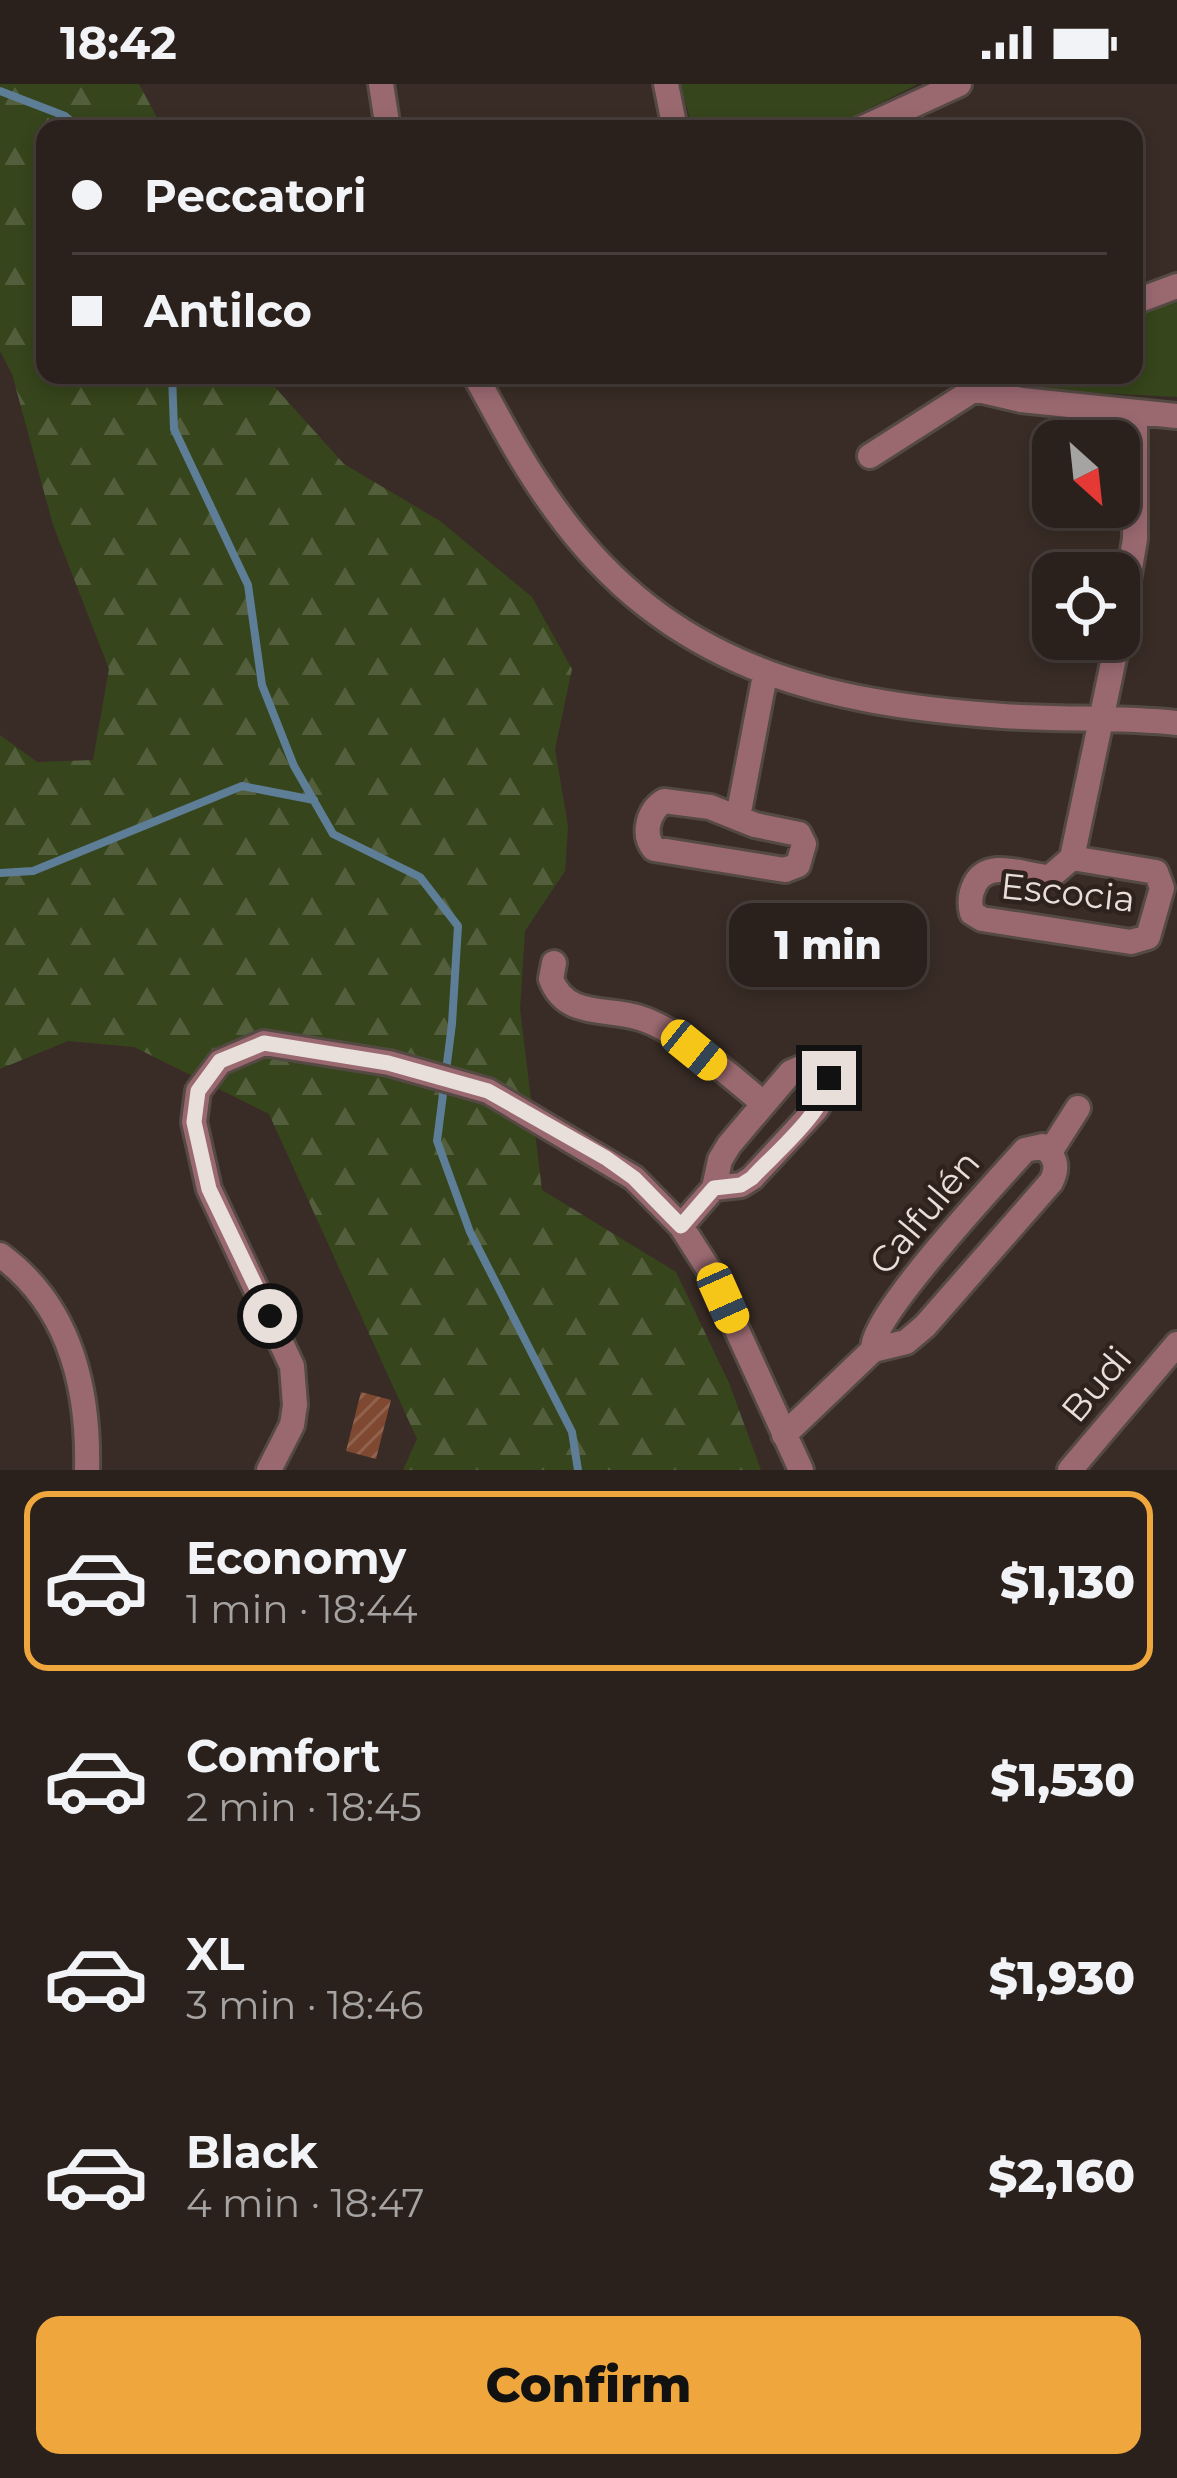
<!DOCTYPE html>
<html lang="en">
<head>
<meta charset="utf-8">
<style>
  body { margin:0; font-family:Montserrat,sans-serif; background:#372e29; color:#f1f3f6; height:100vh; display:flex; flex-direction:column; font-size:45px; white-space:nowrap }
  * { box-sizing:border-box; margin:0 }
  p { font-size:39px; color:#a6a3a3 }
  .icon { flex:none; width:66px; height:66px; fill:none; stroke:currentColor; stroke-width:2; stroke-linecap:round; stroke-linejoin:round }
  .map { position:relative; height:1386px; overflow:hidden }
  .side { display:flex; flex-direction:column; background:#2b211c; flex:1 }
  .side>* { flex:none }
  .top-card { position:absolute; left:36px; top:36px; width:1107px; height:264px; border-radius:24px; box-shadow:0 6px 18px #0003,0 0 0 3px #473e3b; display:grid; align-content:center; height:264px; padding:0 36px; background:#2b211c }
  .needle { width:78px; rotate:153deg }
  .buttons { position:absolute; left:1032px; top:336px; display:grid; gap:24px }
  .buttons a { display:grid; place-items:center; width:108px; height:108px; border-radius:24px; background:#2b211c; box-shadow:0 6px 18px #0003,0 0 0 3px #473e3b; font-size:60px }
  .end { position:absolute; width:54px; height:54px; margin:-27px; border:15px solid #e8dfdb; background:#111; box-shadow:0 0 0 6px #111 }
  .from { border-radius:50% }
  .bubble { position:absolute; height:84px; border-radius:24px; background:#2b211c; box-shadow:0 6px 18px #0003,0 0 0 3px #473e3b; font-size:39px; font-weight:800; line-height:84px; text-align:center }
  .car { position:absolute; width:36px; height:72px; margin:-36px -18px; border-radius:15px; box-shadow:0 0 9px 3px #0007; background:linear-gradient(#f5c518 24%,#345 0 40%,#f5c518 0 76%,#345 0 86%,#f5c518 0) }
  .top-card b { display:flex; align-items:center; gap:42px; height:114px; font-size:45px }
  .top-card b+b { border-top:3px solid #473e3b }
  .top-card i { width:30px; height:30px; background:#f1f3f6 }
  ul { padding:21px 0 0; list-style:none }
  li { display:flex; align-items:center; gap:36px; height:180px; margin:0 24px 18px; padding:0 12px; border:6px solid transparent; border-radius:24px }
  li div { flex:1 }
  li b { display:block; font-size:45px }
  li em { font-style:normal; font-weight:800 }
  li.current { border-color:#efa73d }
  li>.icon { width:108px; height:108px; stroke-width:1.5 }
  .action { display:flex; gap:24px; margin-top:auto; padding:24px 36px }
  .action a { flex:1; height:138px; border-radius:24px; background:#efa73d; color:#111; font-size:48px; font-weight:800; line-height:138px; text-align:center }
  .status { display:flex; justify-content:space-between; align-items:center; height:84px; padding:0 60px; background:#2b211c; direction:ltr }
  .status svg { height:33px; fill:currentColor }
  .map>svg:first-child { display:block }
</style>
</head>
<body>
<div class="status"><b>18:42</b><svg viewBox="0 0 49 12"><path d="M0 12V9h3v3zM5 12V6h3v6zM10 12V3h3v9zM15 12V0h3v12zM26 1h20v11H26zM47 4h2v5h-2z"/></svg></div>
<div class="map">
<svg width="1177" height="1386" viewBox="0 0 1177 1386">
  <defs>
    <pattern id="forest-firs" width="22" height="20" patternUnits="userSpaceOnUse" patternTransform="scale(3)"><rect width="22" height="20" fill="#36451b"/><path d="M5 1l3.5 6h-7zM16 11l3.5 6h-7z" fill="#535f3c"/></pattern>
    <pattern id="building-hatch" width="6" height="6" patternUnits="userSpaceOnUse" patternTransform="scale(3)"><rect width="6" height="6" fill="#7f4931"/><path d="M-1 1l2-2M0 6l6-6M5 7l2-2" fill="none" stroke="#91634e"/></pattern>
  </defs>
  <rect width="100%" height="100%" fill="#392c26"/>
  <path fill="#36451b" d="M680,0H918L828,45H693Z
    M1177,212V313L1046,306L1038,301L1034,291H1134V230Z"/>
  <path fill="url(#forest-firs)" d="M0,0H139L163,45H45V291H264L344,380L440,437L532,513L572,585L555,665L568,742L565,787L525,847L520,925L542,1106L676,1188L729,1299L761,1386H403L417,1355L269,1030L134,963L68,957L0,985V651L37,678L93,676L109,585L53,441L12,290L0,267Z"/>
  <g fill="none" stroke-linecap="round" stroke-linejoin="round">
    <path stroke="#5e7d96" stroke-width="8" d="M0,7L65,32L80,45
      M172,291L174,345L248,501L262,601L294,682L333,750L420,793L458,842L452,940L437,1057L470,1148L572,1348L578,1386
      M0,789L33,787L242,702L314,716"/>
  </g>
  <path fill="url(#building-hatch)" d="M361,1308L391,1316L376,1375L346,1367Z"/>
  <g fill="none" stroke-linecap="round" stroke-linejoin="round">
    <defs>
      <path id="street" d="M381,0L388,45
        M666,0L675,45
        M861,45L959,0
        M1134,218L1177,202
        M475,291C500,337 524,383 555,425C669,583 819,619 1003,632C1061,636 1119,633 1177,639
        M974,305L1021,316L1177,332
        M870,372L997,291
        M1119,549L1135,455V328
        M664,717L710,723L755,741L799,750L804,760L798,781L785,786L654,765C642,750 648,727 664,717Z
        M738,733L765,591
        M1072,774L1156,788L1162,804L1148,853L1131,858L982,835L972,829C969,818 970,810 975,800C989,773 1027,793 1050,793L1072,774L1118,555
        M554,879L551,895C566,935 607,923 640,934C679,946 732,993 764,1020
        M1050,1068L1078,1024
        M681,1142L714,1104L720,1076L729,1061L791,988L808,981L823,985L829,1003L816,1025L752,1094L741,1101L714,1104
        M0,1171C70,1222 89,1304 87,1386
        M784,1351L873,1266L906,1258L925,1242L1051,1098C1059,1083 1056,1073 1043,1062L1025,1066C997,1098 870,1232 873,1266
        M269,1386L292,1341L295,1321L292,1282L209,1105L194,1038L198,1007L220,978L264,959L389,979L488,1007L634,1094L681,1142L711,1189L801,1386
        M1070,1386L1177,1260"/>
    </defs>
    <use href="#street" stroke="#554943" stroke-width="30"/>
    <use href="#street" stroke="#9a6970" stroke-width="24"/>
  </g>
  <g fill="none" stroke-linecap="round" stroke-linejoin="round">
    <path stroke="#e8dfdb" stroke-width="15" d="M270,1232L209,1105L194,1038L198,1007L220,977L264,959L388,979L488,1007L606,1074L634,1094L681,1142L714,1104L741,1101L752,1094C775,1069 826,1027 829,994"/>
  </g>
  <g text-anchor="middle" stroke-width="9" stroke-linejoin="round" paint-order="stroke">
    <g font-size="36" fill="#e8dfdb" stroke="#2f221c">
      <text transform="translate(1068 808) rotate(6)" y="13">Escocia</text>
      <text transform="translate(924 1128) rotate(-50)" y="13">Calfulén</text>
      <text transform="translate(1096 1300) rotate(-50)" y="13">Budi</text>
    </g>
  </g>
</svg>
<div class="buttons">
<a><svg class="needle" viewBox="-14 -14 28 28"><path d="M0-13l5 13h-10z" fill="#e53935"/><path d="M0 13l5-13h-10z" fill="#a6a3a3"/></svg></a>
<a><svg class="icon" aria-label="locate" viewBox="0 0 24 24"><circle cx="12" cy="12" r="6"/><path d="M12 2v4M12 18v4M2 12h4M18 12h4"/></svg></a>
</div>
<i class="end from" style="left:270px;top:1232px"></i>
<i class="end" style="left:829px;top:994px"></i>
<div class="bubble" style="left:729px;top:819px;width:198px">1 min</div>
<i class="car" style="left:694px;top:966px;rotate:129deg"></i>
<i class="car" style="left:723px;top:1214px;rotate:156deg"></i>
<div class="top-card">
<b><i class="from"></i>Peccatori</b>
<b><i></i>Antilco</b>
</div>
</div>
<section class="side">
<ul>
<li class="current"><svg class="icon" aria-label="car" viewBox="0 0 24 24"><path d="M5 17H2v-5l4-1 3-4h7l3 4 3 1v5h-3M9 17h6M6 11h13"/><circle cx="7" cy="17" r="2"/><circle cx="17" cy="17" r="2"/></svg><div><b>Economy</b><p>1 min · 18:44</p></div><em>$1,130</em></li>
<li><svg class="icon" aria-label="car" viewBox="0 0 24 24"><path d="M5 17H2v-5l4-1 3-4h7l3 4 3 1v5h-3M9 17h6M6 11h13"/><circle cx="7" cy="17" r="2"/><circle cx="17" cy="17" r="2"/></svg><div><b>Comfort</b><p>2 min · 18:45</p></div><em>$1,530</em></li>
<li><svg class="icon" aria-label="car" viewBox="0 0 24 24"><path d="M5 17H2v-5l4-1 3-4h7l3 4 3 1v5h-3M9 17h6M6 11h13"/><circle cx="7" cy="17" r="2"/><circle cx="17" cy="17" r="2"/></svg><div><b>XL</b><p>3 min · 18:46</p></div><em>$1,930</em></li>
<li><svg class="icon" aria-label="car" viewBox="0 0 24 24"><path d="M5 17H2v-5l4-1 3-4h7l3 4 3 1v5h-3M9 17h6M6 11h13"/><circle cx="7" cy="17" r="2"/><circle cx="17" cy="17" r="2"/></svg><div><b>Black</b><p>4 min · 18:47</p></div><em>$2,160</em></li>
</ul>
<div class="action"><a>Confirm</a></div>
</section>
</body>
</html>
